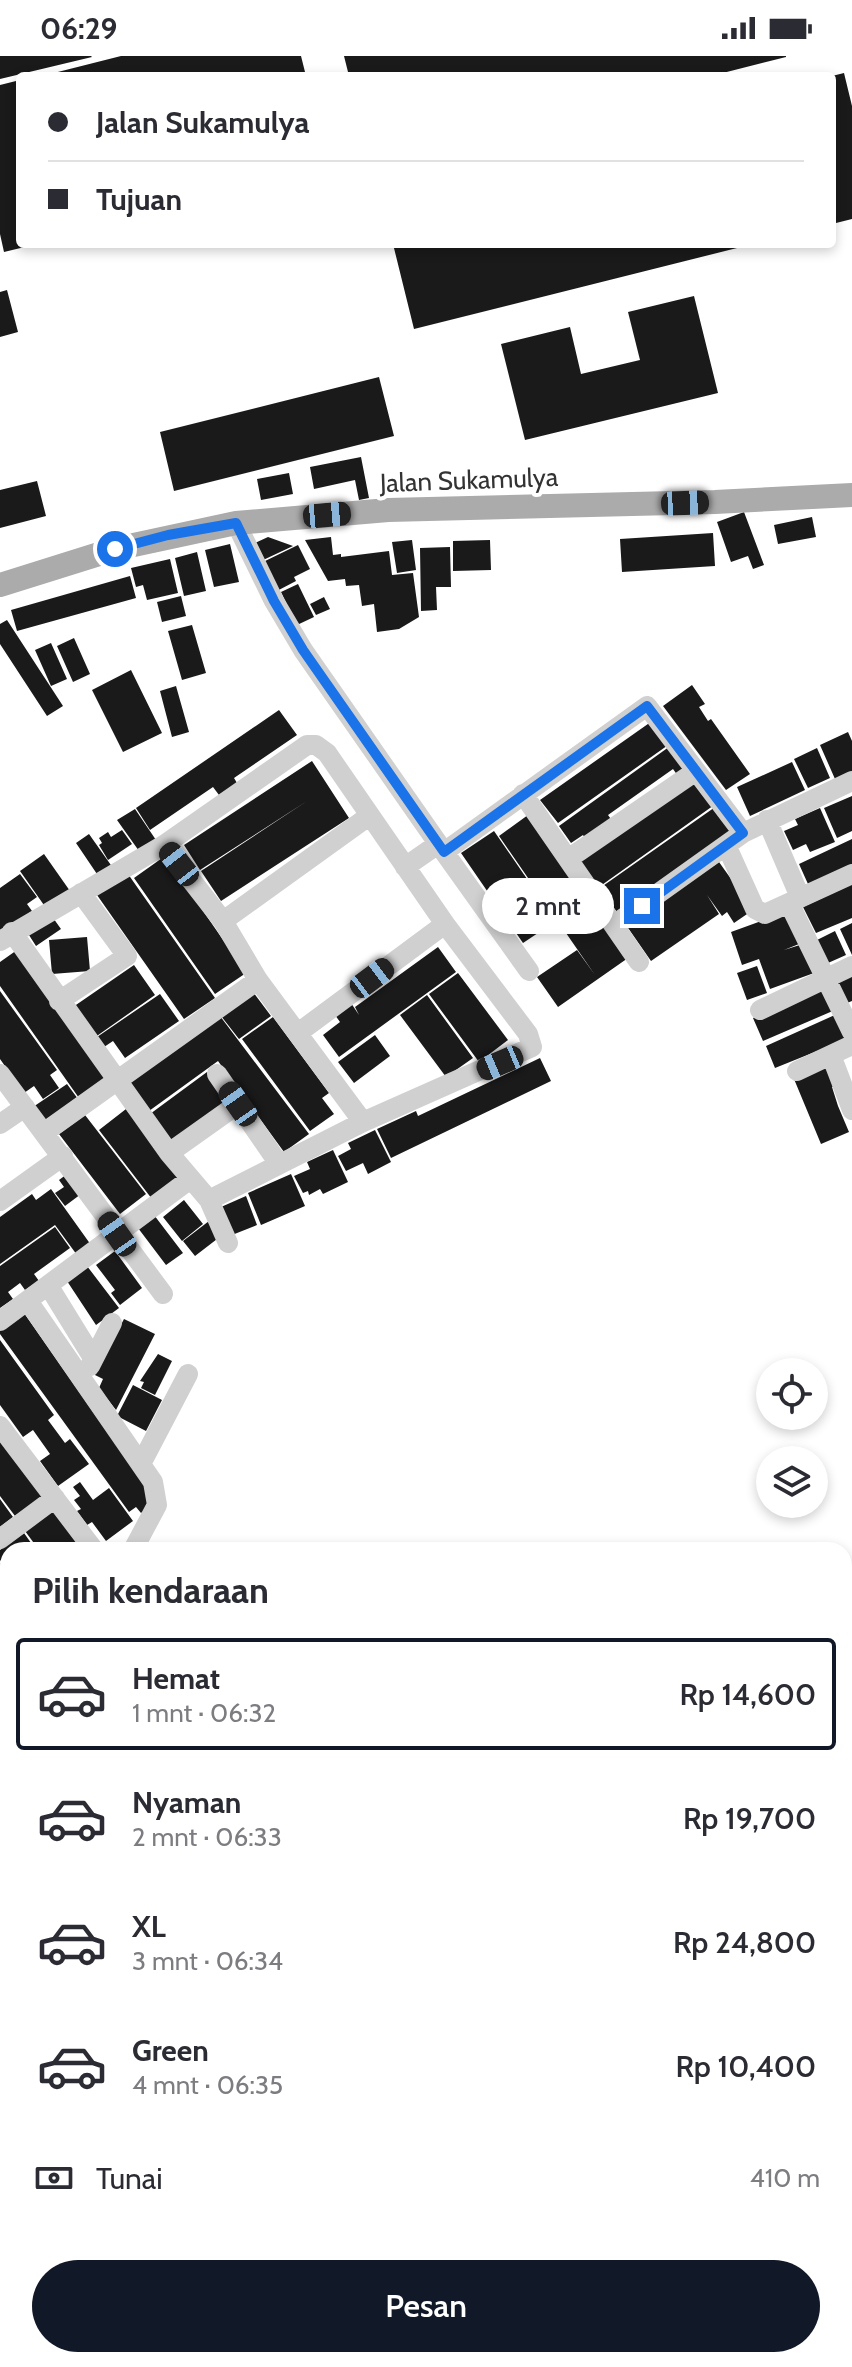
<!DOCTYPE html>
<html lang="id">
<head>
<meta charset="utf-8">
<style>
  body { margin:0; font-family:Cabin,sans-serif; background:#f2f2f3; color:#2b2b33; height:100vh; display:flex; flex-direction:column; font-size:30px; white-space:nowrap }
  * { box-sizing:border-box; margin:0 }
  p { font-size:26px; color:#7c7c81 }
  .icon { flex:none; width:44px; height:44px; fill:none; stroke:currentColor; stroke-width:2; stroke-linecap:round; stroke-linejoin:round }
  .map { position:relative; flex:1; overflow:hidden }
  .side { position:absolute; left:0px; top:1486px; width:852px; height:826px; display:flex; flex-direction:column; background:#fff; border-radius:24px 24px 0 0; box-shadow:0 4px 12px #0003 }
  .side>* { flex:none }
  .top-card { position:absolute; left:16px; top:16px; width:820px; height:176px; border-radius:8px; box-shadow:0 4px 12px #0003; display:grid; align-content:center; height:176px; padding:0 32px; background:#fff }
  .tools { position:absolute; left:756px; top:1302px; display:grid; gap:16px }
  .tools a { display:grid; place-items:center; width:72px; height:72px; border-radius:50%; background:#fff; box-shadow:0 4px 12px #0003; font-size:40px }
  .end { position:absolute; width:36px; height:36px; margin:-18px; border:10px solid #1a73e8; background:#fff; box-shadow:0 0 0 4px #fff }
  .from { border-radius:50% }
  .bubble { position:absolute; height:56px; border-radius:28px; background:#fff; box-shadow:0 4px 12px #0003; font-size:26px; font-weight:600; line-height:56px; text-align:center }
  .car { position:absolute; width:24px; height:48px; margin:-24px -12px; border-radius:10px; box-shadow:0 0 6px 2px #0007; background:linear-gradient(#222 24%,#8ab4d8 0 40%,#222 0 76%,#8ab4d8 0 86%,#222 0) }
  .top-card b { display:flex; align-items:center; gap:28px; height:76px; font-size:30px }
  .top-card b+b { border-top:2px solid #e1e1e2 }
  .top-card i { width:20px; height:20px; background:#2b2b33 }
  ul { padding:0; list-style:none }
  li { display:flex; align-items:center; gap:24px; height:112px; margin:0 16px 12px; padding:0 16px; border:4px solid transparent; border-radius:8px }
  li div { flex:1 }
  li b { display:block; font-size:30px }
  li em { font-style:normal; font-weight:600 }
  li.on { border-color:#111827 }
  li>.icon { width:72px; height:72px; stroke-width:1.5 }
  h2 { padding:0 32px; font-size:36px; line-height:96px }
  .pay { display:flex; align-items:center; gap:20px; height:88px; padding:0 32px; font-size:30px }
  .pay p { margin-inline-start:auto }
  .button { display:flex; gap:16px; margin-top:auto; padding:16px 32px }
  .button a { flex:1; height:92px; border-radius:48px; background:#111827; color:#fff; font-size:32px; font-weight:600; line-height:92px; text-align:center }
  .status { display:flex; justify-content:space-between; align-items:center; height:56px; padding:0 40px; background:#fff; direction:ltr }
  .status svg { height:22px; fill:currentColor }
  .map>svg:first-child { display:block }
</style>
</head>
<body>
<div class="status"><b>06:29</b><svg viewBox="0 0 49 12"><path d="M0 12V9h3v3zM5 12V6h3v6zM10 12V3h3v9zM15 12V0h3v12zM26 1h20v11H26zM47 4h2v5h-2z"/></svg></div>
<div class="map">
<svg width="852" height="2311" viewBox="0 0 852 2311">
  <rect width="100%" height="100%" fill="#fff"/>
  <path fill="#1a1a1a" d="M0,0H91L92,1L0,23Z
    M121,0H301L306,20H42Z
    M344,0H786V1L711,20H349Z
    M844,17L852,50V163L832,168V20Z
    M20,24V188L33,189L4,196L0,178V29Z
    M393,188H749V189L414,273Z
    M7,234L18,276L0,281V236Z
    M694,240L718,337L525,384L501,288L570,271L581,318L640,304L628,256Z
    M379,321L394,380L174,435L160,376Z
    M361,401L369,442L359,444L355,424L314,433L310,411Z
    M289,417L293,438L261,444L257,423Z
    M37,425L46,460L0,472V434Z
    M744,456L764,509L753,513L748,500L731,506L717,466Z
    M812,461L816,481L778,488L774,469Z
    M713,477L715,510L622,516L620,483Z
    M268,481L293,490L261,505L255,487Z
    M331,481L333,499L341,498V501L389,495L392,519L413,517L419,561L399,573L377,576L374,548L362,550L359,529L346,530L345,523L328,525L305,484Z
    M412,484L416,514L397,517L392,486Z
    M490,484L491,514L453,515V485Z
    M230,488L239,526L214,531L205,494Z
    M298,489L310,513L294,521L296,525L275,536L261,507Z
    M450,491L451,531H436L437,554L421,555L420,492Z
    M197,496L206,535L184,540L175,502Z
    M170,503L178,537L147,544L143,529L136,531L131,512Z
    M130,520L136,542L17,575L11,554Z
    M298,528L314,561L297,569L281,536Z
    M181,540L186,560L162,566L157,546Z
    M324,541L330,553L316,559L310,548Z
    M7,564L63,650L47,660L0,588V568Z
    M192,569L206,617L182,624L168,575Z
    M74,582L90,618L73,626L57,590Z
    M51,587L67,623L51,630L35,594Z
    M131,614L162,677L123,696L92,634Z
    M692,629L705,648L699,651L708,665L711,663L750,718L726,734L663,650Z
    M176,630L189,676L172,681L160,635Z
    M279,654L297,679L234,722L237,727L219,739L213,731L150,774L136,752Z
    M655,663L671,687L558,767L540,744Z
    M848,676L852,685V716L835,723L820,689Z
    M673,688L690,711L678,720L673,713L608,759L613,766L587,785L583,779L571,787L559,770Z
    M817,692L830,722L808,732L794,703Z
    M312,705L349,762L221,845L201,815L307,745L200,814L184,789Z
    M792,706L805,734L750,760L737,731Z
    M698,721L717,747L599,831L580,805Z
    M852,740V775L837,782L824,752Z
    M718,749L737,775L619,859L600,832Z
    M820,752L835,786L810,796L806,788L793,794L784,775L798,769L795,763Z
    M135,753L156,784L139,795L117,764Z
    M528,759L628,902L558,951L537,921L577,894L595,919L499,780Z
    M122,774L132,788L108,804L99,789L102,787L99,782L108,776L111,781Z
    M494,775L556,865L523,887L461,797Z
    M89,778L113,812L99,821L76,787Z
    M852,783V808L808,828L799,808Z
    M44,798L70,835L46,852L20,815Z
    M165,800L246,917L215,938L134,822Z
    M719,806L746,844L750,856L734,867L727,856L722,860L707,839L719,858L651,905L626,869Z
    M20,818L37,841L27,848L32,855L0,878V832Z
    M128,818L215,942L184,963L97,839Z
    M852,828V862L816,877L803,851Z
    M792,854L804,886L784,894L803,888L814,917L770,933L759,903L742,909L731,876Z
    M51,859L61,873L36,890L27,876Z
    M852,867V899L840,873Z
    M835,875L846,899L828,907L817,884Z
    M87,881L90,915L52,918L49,884Z
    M438,891L456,916L339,1001L323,979L340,966L335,959L351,947L359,959L355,951Z
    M17,894L107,1022L79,1042L0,930V906Z
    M134,909L155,939L94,982L73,951Z
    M757,910L767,937L747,944L737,917Z
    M852,916V945L847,947L836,923Z
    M458,917L508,984L479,1006L429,938Z
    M825,931L835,954L763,985L753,962Z
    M0,935L57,1014L50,1019L59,1032L43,1043L34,1030L24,1037L0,1003Z
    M253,936L271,960L239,983L221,960Z
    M160,938L179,965L125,1002L113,985L104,991L97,981Z
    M427,939L473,1002L446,1021L400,959Z
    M837,958L847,983L775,1012L766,990Z
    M220,960L309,1078L284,1096L218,1005L149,1055L128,1027Z
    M273,961L329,1037L322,1042L334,1058L310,1075L242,983Z
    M375,979L390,1000L354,1027L338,1006Z
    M540,1002L551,1025L391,1102L377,1073L416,1055L418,1060Z
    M827,1009L836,1029L832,1031L838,1050L849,1076L821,1088L794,1023Z
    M207,1016L228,1044L171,1086L150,1058Z
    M67,1028L78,1043L44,1066L33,1051Z
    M126,1053L180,1122L152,1143L99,1074Z
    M85,1059L146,1138L120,1158L59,1078Z
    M375,1074L391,1106L368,1118L363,1107L346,1115L338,1100L351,1093L348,1087Z
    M333,1094L348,1126L323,1138L320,1133L309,1139L308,1135L303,1137L294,1120L310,1113L307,1106Z
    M67,1118L81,1138L65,1150L55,1137L64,1131L59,1124Z
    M291,1118L305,1150L261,1169L248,1137Z
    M51,1133L91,1189L77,1199L55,1169L0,1208V1161L32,1138L36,1144Z
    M246,1140L257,1169L232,1179L221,1151Z
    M184,1144L203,1168L182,1185L163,1161Z
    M154,1159L183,1197L166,1209L138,1172Z
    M209,1165L221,1180L195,1200L183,1185Z
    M55,1171L70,1192L34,1218L39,1225L25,1234L20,1227L8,1236L13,1243L0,1252V1210Z
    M115,1195L142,1232L120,1249L111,1237L115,1234L96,1209Z
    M87,1210L119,1252L96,1269L67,1225Z
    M24,1257L152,1440L153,1449L141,1457L136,1451L129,1456L0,1278V1274Z
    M124,1263L155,1278L116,1354L99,1332L103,1323L95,1319Z
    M0,1284L54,1359L48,1364L65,1387L70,1383L89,1408L58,1430L40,1405L50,1398L33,1374L23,1381L0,1349Z
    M158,1298L172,1305L155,1339L141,1332L144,1326L140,1325Z
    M133,1329L162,1344L146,1375L117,1360Z
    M0,1381L43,1440L15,1460L0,1440Z
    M80,1426L93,1444L109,1432L133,1465L106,1485L92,1466L87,1469L77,1455L81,1453L74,1444L80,1440L73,1431Z
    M0,1443L13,1461L0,1471Z
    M53,1455L82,1494H39L25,1475Z
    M24,1477L36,1494H8V1514L0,1504V1494Z
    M0,1525L8,1536V1587L0,1576Z
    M0,1578L8,1589V1642L0,1631Z
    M0,1773L8,1776V1831L0,1853Z
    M0,1896L8,1898L2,1959H0Z"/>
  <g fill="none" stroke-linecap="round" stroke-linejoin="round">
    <path stroke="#d0d0d0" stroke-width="20" d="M236,467L274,545L303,594L444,796L647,650L743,777
      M523,738L639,906
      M767,764L800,841
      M164,789L223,865L258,924L363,1066
      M727,791L755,853L765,858L852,818
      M444,796L529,915
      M568,803L696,715
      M405,811L438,788
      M789,847L852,976
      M621,864L743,777L852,725
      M223,865L369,760
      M12,876L169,1097L209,1144L228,1187
      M0,885L164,789L307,689H316L327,697L445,868L528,978L532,991L363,1066L209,1144
      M59,945L127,900L81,837
      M760,954L852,910
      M298,977L445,868
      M831,999L852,1054
      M797,1015L852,989
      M0,1018L163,1238
      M217,1018L279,1108
      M0,1068L25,1051
      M45,1076L258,924
      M169,1097L238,1048
      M0,1145L63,1100
      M48,1229L93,1302
      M28,1245L153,1426L157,1449L133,1494
      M0,1265L189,1124
      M90,1310L112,1267
      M0,1370L94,1494
      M142,1406L188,1318
      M0,1483L55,1442
      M0,1517L8,1528
      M0,1644L8,1655
      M0,1733L8,1720
      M0,1758L8,1760
      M0,1973H8
      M810,2304V2311
      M60,2311V2304"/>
    <path stroke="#ababab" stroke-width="24" d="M0,529L115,493L236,467L388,454L715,446L852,439"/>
  </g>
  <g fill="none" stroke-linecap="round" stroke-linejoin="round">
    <path stroke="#1a73e8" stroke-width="10" d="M115,493L168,479L236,467L274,545L303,594L444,796L647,650L743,777L642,850"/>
  </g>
  <g text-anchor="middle" stroke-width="8" stroke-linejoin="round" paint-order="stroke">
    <g font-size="26" fill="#333" stroke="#fff">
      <text transform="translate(469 424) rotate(-2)" y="9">Jalan Sukamulya</text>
    </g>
  </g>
</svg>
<div class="tools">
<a><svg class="icon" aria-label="locate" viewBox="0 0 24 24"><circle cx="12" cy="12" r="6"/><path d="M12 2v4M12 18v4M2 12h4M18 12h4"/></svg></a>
<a><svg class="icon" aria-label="layers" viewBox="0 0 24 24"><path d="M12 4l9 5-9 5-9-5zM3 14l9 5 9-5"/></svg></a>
</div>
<i class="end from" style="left:115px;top:493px"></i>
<i class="end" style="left:642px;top:850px"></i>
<div class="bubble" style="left:482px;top:822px;width:132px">2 mnt</div>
<i class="car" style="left:685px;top:447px;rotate:88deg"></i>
<i class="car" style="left:327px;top:459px;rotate:85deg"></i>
<i class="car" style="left:179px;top:808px;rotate:322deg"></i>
<i class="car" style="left:372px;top:922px;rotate:53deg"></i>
<i class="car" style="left:500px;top:1007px;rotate:247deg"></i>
<i class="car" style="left:238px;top:1048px;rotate:325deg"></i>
<i class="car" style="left:117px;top:1178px;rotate:325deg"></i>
<div class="top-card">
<b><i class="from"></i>Jalan Sukamulya</b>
<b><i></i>Tujuan</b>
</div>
<section class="side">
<h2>Pilih kendaraan</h2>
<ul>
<li class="on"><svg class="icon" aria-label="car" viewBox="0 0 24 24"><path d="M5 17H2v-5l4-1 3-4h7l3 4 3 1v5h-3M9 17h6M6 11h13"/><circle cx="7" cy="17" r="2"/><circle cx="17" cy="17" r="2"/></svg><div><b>Hemat</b><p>1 mnt · 06:32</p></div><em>Rp 14,600</em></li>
<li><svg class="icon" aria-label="car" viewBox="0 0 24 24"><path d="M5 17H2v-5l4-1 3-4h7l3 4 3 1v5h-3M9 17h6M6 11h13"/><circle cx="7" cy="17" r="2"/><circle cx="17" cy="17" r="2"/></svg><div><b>Nyaman</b><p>2 mnt · 06:33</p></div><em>Rp 19,700</em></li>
<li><svg class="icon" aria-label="car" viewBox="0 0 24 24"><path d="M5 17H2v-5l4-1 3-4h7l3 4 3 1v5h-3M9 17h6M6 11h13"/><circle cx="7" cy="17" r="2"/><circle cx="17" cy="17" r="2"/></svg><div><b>XL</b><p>3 mnt · 06:34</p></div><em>Rp 24,800</em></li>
<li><svg class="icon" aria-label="car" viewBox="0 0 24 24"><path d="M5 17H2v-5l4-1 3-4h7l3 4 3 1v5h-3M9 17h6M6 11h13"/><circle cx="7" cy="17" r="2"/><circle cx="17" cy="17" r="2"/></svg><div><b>Green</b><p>4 mnt · 06:35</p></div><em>Rp 10,400</em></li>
</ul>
<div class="pay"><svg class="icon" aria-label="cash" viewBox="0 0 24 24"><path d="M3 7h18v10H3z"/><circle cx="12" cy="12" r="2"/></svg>Tunai<p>410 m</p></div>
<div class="button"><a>Pesan</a></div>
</section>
</div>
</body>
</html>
